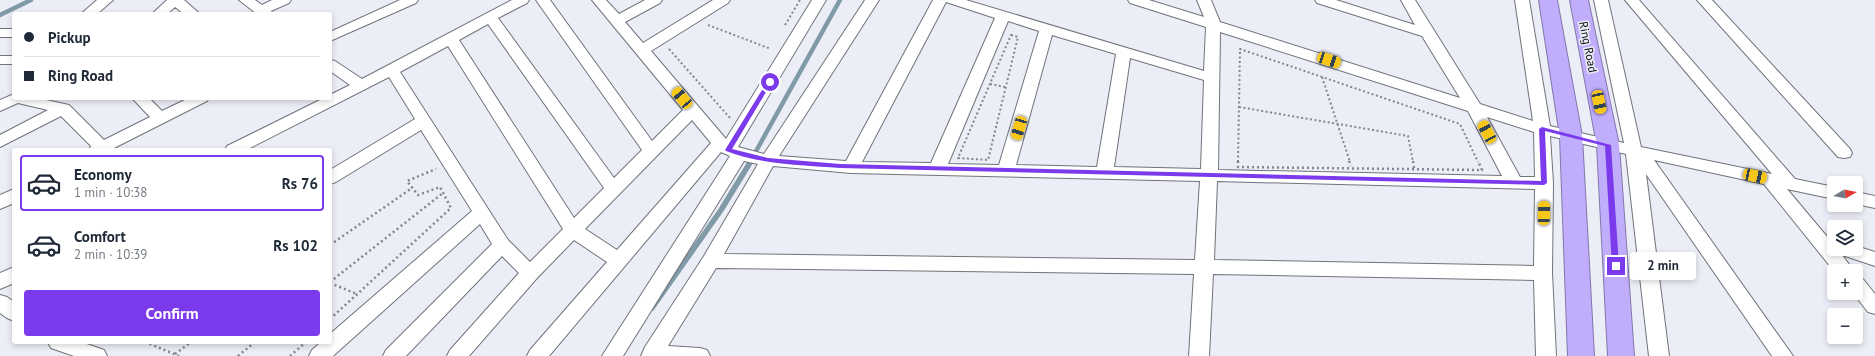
<!DOCTYPE html>
<html lang="en">
<head>
<meta charset="utf-8">
<style>
  body { margin:0; font-family:"PT Sans",sans-serif; background:#f2f2f3; color:#1f2937; height:100vh; display:flex; flex-direction:column; font-size:15px; white-space:nowrap }
  * { box-sizing:border-box; margin:0 }
  p { font-size:13px; color:#747a83 }
  .icon { flex:none; width:22px; height:22px; fill:none; stroke:currentColor; stroke-width:2; stroke-linecap:round; stroke-linejoin:round }
  .map { position:relative; flex:1; overflow:hidden }
  .panel { position:absolute; left:12px; top:148px; width:320px; height:196px; display:flex; flex-direction:column; background:#fff; border-radius:4px; box-shadow:0 2px 6px #0003 }
  .panel>* { flex:none }
  .banner { position:absolute; left:12px; top:12px; width:320px; height:88px; border-radius:4px; box-shadow:0 2px 6px #0003; display:grid; align-content:center; height:88px; padding:0 12px; background:#fff }
  .needle { width:26px; rotate:81deg }
  .tools { position:absolute; left:1827px; top:176px; display:grid; gap:8px }
  .tools a { display:grid; place-items:center; width:36px; height:36px; border-radius:4px; background:#fff; box-shadow:0 2px 6px #0003; font-size:20px }
  .end { position:absolute; width:18px; height:18px; margin:-9px; border:5px solid #7c3aed; background:#fff; box-shadow:0 0 0 2px #fff }
  .from { border-radius:50% }
  .bubble { position:absolute; height:28px; border-radius:4px; background:#fff; box-shadow:0 2px 6px #0003; font-size:13px; font-weight:700; line-height:28px; text-align:center }
  .car { position:absolute; width:12px; height:24px; margin:-12px -6px; border-radius:5px; box-shadow:0 0 3px 1px #0007; background:linear-gradient(#f5c518 24%,#345 0 40%,#f5c518 0 76%,#345 0 86%,#f5c518 0) }
  .banner b { display:flex; align-items:center; gap:14px; height:38px; font-size:15px }
  .banner b+b { border-top:1px solid #e0e1e3 }
  .banner i { width:10px; height:10px; background:#1f2937 }
  ul { padding:7px 0 0; list-style:none }
  li { display:flex; align-items:center; gap:12px; height:56px; margin:0 8px 6px; padding:0 4px; border:2px solid transparent; border-radius:4px }
  li div { flex:1 }
  li b { display:block; font-size:15px }
  li em { font-style:normal; font-weight:700 }
  li.selected { border-color:#7c3aed }
  li>.icon { width:36px; height:36px; stroke-width:1.5 }
  .primary-button { display:flex; gap:8px; margin-top:auto; padding:8px 12px }
  .primary-button a { flex:1; height:46px; border-radius:4px; background:#7c3aed; color:#fff; font-size:16px; font-weight:700; line-height:46px; text-align:center }
  .map>svg:first-child { display:block }
</style>
</head>
<body>
<div class="map">
<svg width="1875" height="356" viewBox="0 0 1875 356">
  <rect width="100%" height="100%" fill="#eceef7"/>
  <g fill="none" stroke-linecap="round" stroke-linejoin="round">
    <path stroke="#809ba7" stroke-width="4.5" d="M0,15L31,0
      M750,162L840,0"/>
    <path stroke="#809ba7" stroke-width="5.5" d="M652,308L721,210L751,161"/>
    <defs>
      <path id="minor" d="M97,0H113L97,14H81Z
        M167,0H184L200,14H184L175,7L167,14H152Z
        M239,0H255L262,5L272,0H291L289,3L271,11L273,14H257Z
        M400,0H418L416,3L330,41V32Z
        M512,0H529L527,3L498,18L614,178L642,150L536,0H550L652,141L683,110L592,0H606L619,14L645,0H662L660,3L625,22L643,43L713,0H730L728,3L651,51L726,139L812,0H826L738,147L764,154L865,0H879L779,156L846,161L933,0H966L1204,71L1206,27L1130,3L1128,0H1149L1204,17L1197,0H1211L1220,22L1460,98L1422,36L1317,3L1315,0H1336L1415,25L1401,0H1415L1480,104L1533,121L1515,0H1529L1550,126L1624,143L1594,0H1608L1641,147L1772,174L1625,0H1639L1795,179L1834,187V199L1787,189L1834,245V249H1856V246L1875,252V266L1842,255L1854,271H1834L1764,184L1654,160L1793,356H1772L1646,174L1669,356H1649L1626,154L1550,136L1553,183L1552,273L1556,356H1536L1534,280L1213,274L1209,356H1189L1194,274L716,268L668,346L700,348L707,350L710,356H641L645,347L704,256L758,164L744,161L623,356H602L730,156L721,152L549,356H527L530,350L607,262L574,240L537,278L469,356H447L450,350L519,273L502,256L406,356H383L386,350L492,244L480,224L333,356H309L312,350L321,342H330V334L472,211L421,130L336,182L330,184V170L415,119L389,77L246,150H225L227,146L324,98H330V95L350,85L330,71V60L335,61L362,79ZM946,2L995,18L931,163L862,162ZM1008,21L1039,31L999,165L948,164ZM488,24L604,188L574,218L459,40ZM1220,32L1468,111L1502,176L1218,170ZM1052,35L1116,54L1097,167L1016,165ZM448,46L563,229L530,262L508,240L400,72ZM1130,58L1204,80L1201,169L1114,167ZM1487,117L1534,132L1535,177H1520ZM692,120L711,143L617,250L585,229ZM773,166L851,173L1200,181L1195,260L724,254ZM1217,181L1535,189L1534,266L1214,260Z
        M1697,0H1712L1850,149L1852,153L1850,157L1844,158L1838,157Z
        M0,29H14V37H0Z
        M0,56H14V64H0Z
        M14,94V98H37L69,105L104,140L150,117L132,98H149L162,111L189,98H209L207,101L110,150H89L91,146L61,116L0,147V135L48,110L18,103L0,111V100Z
        M14,189V203L0,209V195Z
        M1856,192L1875,196V208L1856,204Z
        M14,267V283L0,289V273Z
        M1856,277L1863,279L1875,294V314L1868,312L1853,293H1856Z
        M0,295L7,297L14,302V321L7,318L0,313Z
        M48,342H81L104,350L107,356H74L51,348Z"/>
      <path id="highway" d="M1539,0H1557L1582,136L1594,356H1568L1560,136Z
        M1570,0H1588L1619,145L1634,356H1608L1597,145Z"/>
    </defs>
    <use href="#minor" stroke="#70737a" stroke-width="2"/>
    <use href="#highway" stroke="#8277aa" stroke-width="2"/>
    <path stroke="#84868c" stroke-width="2" stroke-dasharray="2 2.5" stroke-linecap="butt" d="M708,25L771,49
      M785,25L800,0
      M1011,35L1018,37L988,160L958,158Z
      M669,49L730,118
      M1322,77L1350,162
      M990,84L1005,87
      M1239,107L1408,136L1413,162
      M1238,162L1240,49L1460,124L1478,162"/>
    <path stroke="#84868c" stroke-width="2.5" stroke-dasharray="2 3" stroke-linecap="butt" d="M1238,161V167L1482,170L1478,161
      M1349,161L1351,166
      M1413,161L1414,168
      M330,245L412,188
      M330,282L443,193
      M330,283L357,294
      M330,319L451,208L440,187L418,195L407,181L436,169
      M145,342L179,356
      M175,354L191,342
      M238,356L255,342
      M290,356L306,342"/>
    <use href="#minor" fill="#fff" fill-rule="evenodd"/>
    <use href="#highway" fill="#c0aefc" fill-rule="evenodd"/>
  </g>
  <path fill="#7c3aed" d="M770,80L772,82L732,149L768,158L840,164L1541,181L1539,129L1542,127L1611,145L1619,266L1616,268L1612,266L1605,146L1545,131L1547,183L1544,185L840,168C802,165 762,165 726,151L725,150L767,82Z"/>
  <g text-anchor="middle" stroke-width="3" stroke-linejoin="round" paint-order="stroke">
    <g font-size="12" fill="#0f1013" stroke="#eceef7">
      <text transform="translate(1588 47) rotate(79)" y="4">Ring Road</text>
    </g>
  </g>
</svg>
<div class="tools">
<a><svg class="needle" viewBox="-14 -14 28 28"><path d="M0-13l5 13h-10z" fill="#e53935"/><path d="M0 13l5-13h-10z" fill="#747a83"/></svg></a>
<a><svg class="icon" aria-label="layers" viewBox="0 0 24 24"><path d="M12 4l9 5-9 5-9-5zM3 14l9 5 9-5"/></svg></a>
<a>+</a>
<a>−</a>
</div>
<i class="end from" style="left:770px;top:82px"></i>
<i class="end" style="left:1616px;top:266px"></i>
<div class="bubble" style="left:1630px;top:252px;width:66px">2 min</div>
<i class="car" style="left:1329px;top:60px;rotate:108deg"></i>
<i class="car" style="left:682px;top:98px;rotate:320deg"></i>
<i class="car" style="left:1599px;top:102px;rotate:168deg"></i>
<i class="car" style="left:1019px;top:128px;rotate:196deg"></i>
<i class="car" style="left:1487px;top:132px;rotate:332deg"></i>
<i class="car" style="left:1755px;top:176px;rotate:102deg"></i>
<i class="car" style="left:1544px;top:213px;rotate:1deg"></i>
<div class="banner">
<b><i class="from"></i>Pickup</b>
<b><i></i>Ring Road</b>
</div>
<section class="panel">
<ul>
<li class="selected"><svg class="icon" aria-label="car" viewBox="0 0 24 24"><path d="M5 17H2v-5l4-1 3-4h7l3 4 3 1v5h-3M9 17h6M6 11h13"/><circle cx="7" cy="17" r="2"/><circle cx="17" cy="17" r="2"/></svg><div><b>Economy</b><p>1 min · 10:38</p></div><em>Rs 76</em></li>
<li><svg class="icon" aria-label="car" viewBox="0 0 24 24"><path d="M5 17H2v-5l4-1 3-4h7l3 4 3 1v5h-3M9 17h6M6 11h13"/><circle cx="7" cy="17" r="2"/><circle cx="17" cy="17" r="2"/></svg><div><b>Comfort</b><p>2 min · 10:39</p></div><em>Rs 102</em></li>
</ul>
<div class="primary-button"><a>Confirm</a></div>
</section>
</div>
</body>
</html>
